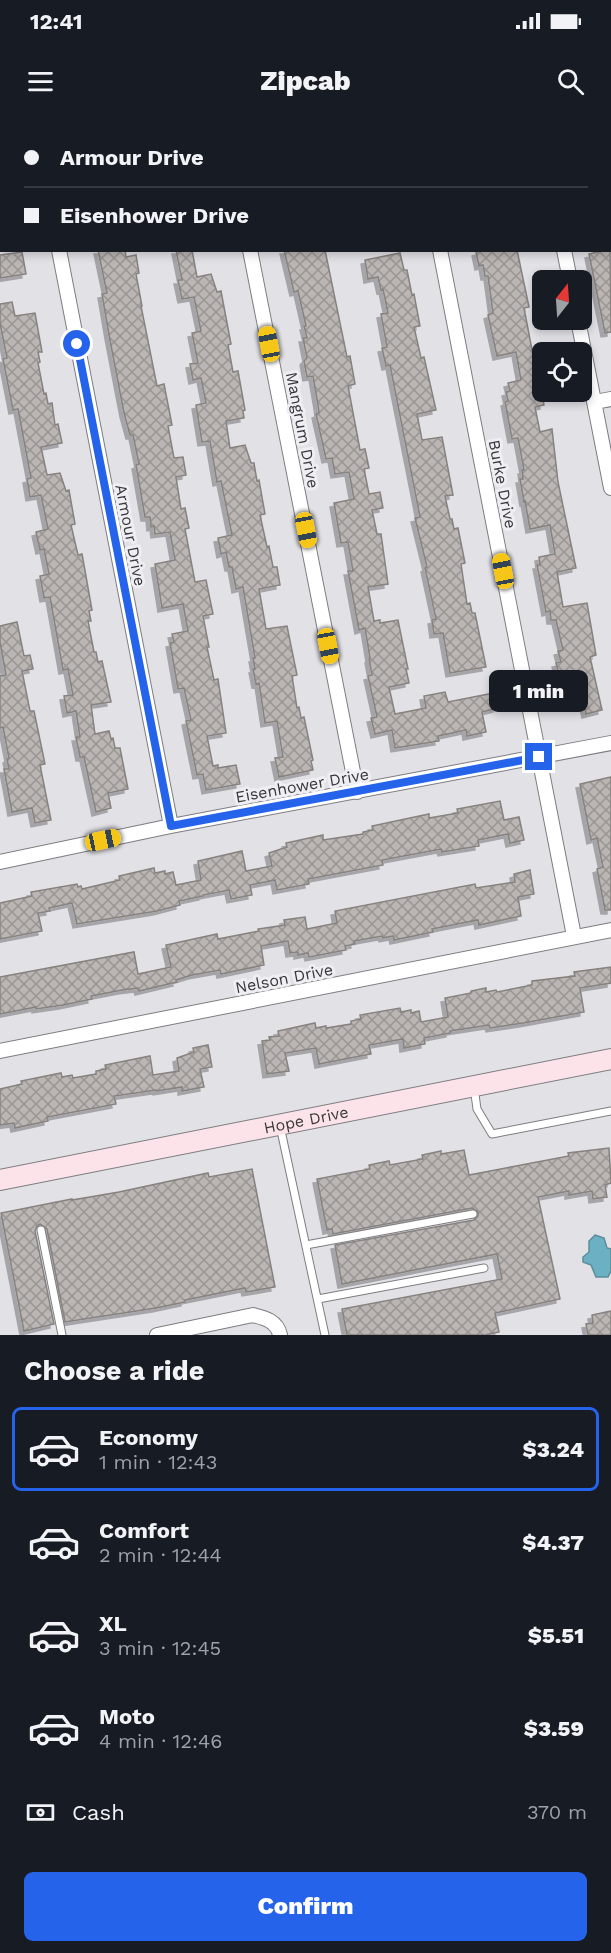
<!DOCTYPE html>
<html lang="en">
<head>
<meta charset="utf-8">
<style>
  body { margin:0; font-family:"Work Sans",sans-serif; background:#242831; color:#f1f3f6; height:100vh; display:flex; flex-direction:column; font-size:22px; white-space:nowrap }
  * { box-sizing:border-box; margin:0 }
  p { font-size:20px; color:#9ea1a6 }
  .icon { flex:none; width:33px; height:33px; fill:none; stroke:currentColor; stroke-width:2; stroke-linecap:round; stroke-linejoin:round }
  .map { position:relative; height:1215px; overflow:hidden }
  .panel { display:flex; flex-direction:column; background:#171b24; flex:1 }
  .panel>* { flex:none }
  .hud { position:absolute; left:0px; top:0px; width:612px; height:132px; box-shadow:0 3px 9px #0003; display:grid; align-content:center; height:132px; padding:0 24px; background:#171b24 }
  .needle { width:39px; rotate:17deg }
  .buttons { position:absolute; left:532px; top:150px; display:grid; gap:12px }
  .buttons a { display:grid; place-items:center; width:60px; height:60px; border-radius:9px; background:#171b24; box-shadow:0 3px 9px #0003; font-size:30px }
  .end { position:absolute; width:27px; height:27px; margin:-14px; border:8px solid #2563eb; background:#fff; box-shadow:0 0 0 3px #fff }
  .from { border-radius:50% }
  .bubble { position:absolute; height:42px; border-radius:9px; background:#171b24; box-shadow:0 3px 9px #0003; font-size:20px; font-weight:800; line-height:42px; text-align:center }
  .car { position:absolute; width:18px; height:36px; margin:-18px -9px; border-radius:8px; box-shadow:0 0 4px 2px #0007; background:linear-gradient(#f5c518 24%,#345 0 40%,#f5c518 0 76%,#345 0 86%,#f5c518 0) }
  .hud b { display:flex; align-items:center; gap:21px; height:57px; font-size:22px }
  .hud b+b { border-top:2px solid #363941 }
  .hud i { width:15px; height:15px; background:#f1f3f6 }
  ul { padding:0; list-style:none }
  li { display:flex; align-items:center; gap:18px; height:84px; margin:0 12px 9px; padding:0 12px; border:3px solid transparent; border-radius:9px }
  li div { flex:1 }
  li b { display:block; font-size:22px }
  li em { font-style:normal; font-weight:800 }
  li.current { border-color:#2563eb }
  li>.icon { width:54px; height:54px; stroke-width:1.5 }
  h2 { padding:0 24px; font-size:27px; line-height:72px }
  .pay { display:flex; align-items:center; gap:15px; height:66px; padding:0 24px; font-size:22px }
  .pay p { margin-inline-start:auto }
  .primary-button { display:flex; gap:12px; margin-top:auto; padding:12px 24px }
  .primary-button a { flex:1; height:69px; border-radius:9px; background:#2563eb; color:#fff; font-size:24px; font-weight:800; line-height:69px; text-align:center }
  .status { display:flex; justify-content:space-between; align-items:center; height:42px; padding:0 30px; background:#171b24; direction:ltr }
  .status svg { height:16px; fill:currentColor }
  header { display:flex; justify-content:space-between; align-items:center; height:78px; padding:0 24px; background:#171b24; font-size:27px; font-weight:800 }
  .map>svg:first-child { display:block }
</style>
</head>
<body>
<div class="status"><b>12:41</b><svg viewBox="0 0 49 12"><path d="M0 12V9h3v3zM5 12V6h3v6zM10 12V3h3v9zM15 12V0h3v12zM26 1h20v11H26zM47 4h2v5h-2z"/></svg></div>
<header><svg class="icon" aria-label="menu" viewBox="0 0 24 24"><path d="M4 6h16M4 12h16M4 18h16"/></svg>Zipcab<svg class="icon" aria-label="search" viewBox="0 0 24 24"><circle cx="10" cy="10" r="6"/><path d="M15 15l6 6"/></svg></header>
<div class="map">
<svg width="611" height="1215" viewBox="0 0 611 1215">
  <defs>
    <pattern id="building-cross-hatch" width="8" height="8" patternUnits="userSpaceOnUse" patternTransform="scale(1.5)"><rect width="8" height="8" fill="#bbb6b4"/><path d="M0 0l8 8M0 8l8-8" fill="none" stroke="#999593"/></pattern>
    <filter id="shadow"><feDropShadow dx="-4" dy="4" stdDeviation="0" flood-color="#0004"/></filter>
  </defs>
  <rect width="100%" height="100%" fill="#e1e1e6"/>
  <path fill="#6cb0c3" stroke="#5c8c9a" stroke-width="1.5" d="M595,1115L604,1118L607,1128L611,1129V1151L608,1157H596L591,1145L583,1142V1137L589,1132V1121Z"/>
  <path fill="url(#building-cross-hatch)" stroke="#87827f" stroke-width="1.5" filter="url(#shadow)" d="M610,129L611,212L605,213L589,134Z
    M98,130H125L126,137L136,135L139,153L136,154L142,186H141L157,266L164,264L172,305L168,306L174,338L183,337L186,355L176,357L181,389L185,388L189,408L185,409L195,462L206,460L213,494L203,496L209,527H207L214,560L218,559L226,613L207,616L213,646L218,645V648L236,645L240,664L206,670L203,654L197,655L186,601L191,600L184,568L178,569L170,523L174,522L172,514L188,511L183,484L162,488L155,444L175,440L170,412L155,414L154,406L151,407L150,397H145L136,345L139,344L133,315H130L124,293L109,215L102,174L107,173Z
    M176,130H192L197,157L211,154L217,172L221,171L231,224L228,225L233,252L238,251L245,290L243,291L244,298L226,301L230,328L245,325L251,343H254L257,361L259,360L265,394L260,395L267,427L269,426L273,447H277L280,465L259,469L266,509L287,506L297,555L292,556L297,588L299,587L301,598L304,597L313,640L311,641L313,650L279,657L275,638L283,637L277,601L265,603L259,563L256,564L253,549H255L253,538H255L243,467L236,469L232,447H229L226,432L221,434L218,418L232,415L221,361L217,362L210,321L202,322L196,285L206,283L201,258L193,260L190,244L198,243L192,213L201,211L194,177L182,179L178,160H182Z
    M284,130H325L347,237L350,236L355,264L348,266L360,330L365,329L369,348L364,349L369,374L380,372L383,388L372,390L377,414H381L388,464L368,467L374,501L380,500V503L398,500L408,549H406L409,563L389,567L395,594L426,588L424,576L445,572L448,582L494,573L497,588L482,592L486,612L467,616L466,610L438,616L439,621L395,628L392,610L375,614L371,598L377,597L368,556L372,555L369,539L370,538L365,508L359,510L348,451H353L348,422L341,423L334,383L354,379L349,352L335,354L332,338L326,339L316,294L319,293L318,285L313,256L307,257L304,241L307,238L303,218H307L304,206H306L298,171L294,172Z
    M483,130H517L529,187L524,188L537,256L542,255L543,272L546,275H542L544,285L535,287L540,312L552,309L558,362L576,448L557,452L563,487L587,483L596,535L590,537L602,590L586,594L583,580L564,584L559,564L561,563L556,543L561,542L558,531L563,530L556,500H551L550,491L546,492L537,445H540L539,437L555,434L550,405L530,409L525,381L524,382L520,359H523L522,350H524L518,318L512,319L505,282L508,281L506,272L510,271L508,263L521,260L516,232L497,236L488,195L493,193L488,156H485L483,145L479,146L476,132Z
    M22,132L26,154L0,158V135Z
    M400,133L404,150H407L412,175L414,174L420,206L414,207L421,238L424,237L436,290L417,294L422,320L442,317L453,375L445,376L450,399H452L454,409L458,408L465,443L461,444L467,484L470,483L472,493H475L486,547L450,553L443,513L434,514L432,500L436,499L425,448L427,447L415,398L420,397L390,245L386,246L382,228L387,227L381,194L388,193L383,169L381,170L378,157L368,159L365,140Z
    M12,182L15,196L35,193L42,232H38L40,242L38,243L44,274L46,273L48,284L52,283L55,305L58,304L62,323L41,327L47,355L60,353L66,371L69,370L75,404L71,405L78,435L82,434L92,490L89,491L91,501H88L94,532H96L98,542L102,541L111,582L91,585L95,614L109,611L111,619L113,618L115,628H120L128,669L108,673L111,688L96,692L84,637H80L76,617H80L76,591L67,593L64,576L73,575L68,549L63,550L50,477L44,478L40,456L49,454L44,429L40,430L36,412L48,409L41,375L30,377L27,359L31,358L18,289L13,290L3,239L7,238L0,203V184Z
    M17,502L24,536L30,535L33,549L22,551L30,591H34L45,644L40,645L51,700L35,703L32,688L12,692L4,649H9L7,639L9,638L3,607L0,608V556L6,555L0,522V506Z
    M611,657V790H605L597,749L603,747L597,718L591,720L580,664Z
    M500,681L504,700L519,697L524,720L510,723L508,714L478,720L479,726L442,732L441,729L382,740L383,745L308,759L309,764L277,770L275,760L250,765L252,775L231,779L229,770L203,775V776L179,781L180,785L157,791L77,804L72,783L49,788L50,791L38,793L42,811L0,819V783L32,776L31,772L77,764L78,767L81,766L82,769L120,760L119,756L154,748L155,753L165,751V754L173,752L176,765L201,760L198,741L242,731L246,751L272,746L269,733L287,727L286,723L323,715V720L363,714V712L373,710L372,706L429,694V698L458,693L457,689Z
    M530,750L534,774L518,777L521,796L479,805L478,800L457,804L432,809L433,812L394,820L393,816L383,818L382,816L354,821L355,824L345,826L346,830L309,837L308,833L298,835V832L290,833L288,821L261,826L264,845L221,854L220,850L192,855L176,860L177,862L139,871L138,868L122,870L91,876L92,879L63,885L36,889V887L0,894V857L134,832L138,854L171,847L166,825L217,814L218,819L259,811L258,809L285,805L284,800L305,797L307,809L337,803L335,791L475,764L476,768L515,762L514,754Z
    M611,847V863L580,868L584,892L523,903L490,908L489,905L450,911V913L424,918L425,924L404,928L403,919L369,925L371,934L319,944L316,928L285,933L289,951L267,954L262,921L270,920L269,917L279,916L278,911L315,903L316,908L326,906V908L351,904V901L361,899L360,895L400,888L401,892L411,890V893L419,891L421,902L448,897L445,878L471,873V871L486,868V872L496,870L497,872L532,865V861L575,856L574,852Z
    M208,925L212,947L200,949L204,967L182,971V967L157,971L156,970L114,976L116,984L47,997L48,1001L15,1008L14,1003L0,1005V969L22,964L21,961L61,953L62,957L72,955L73,958L96,954V951L106,949L105,945L150,936L153,955L179,951L177,938L194,932L193,928Z
    M609,1028L611,1063L605,1065L607,1077L593,1079L592,1071L569,1075V1071L538,1077L560,1179L495,1193L499,1212L485,1215H347L342,1189L502,1159L497,1134L342,1164L335,1125L474,1100L478,1096V1092L472,1088L333,1114L332,1109L327,1110L317,1059L370,1049L369,1045L389,1041L390,1045L423,1039L422,1035L441,1031V1034L464,1030L469,1055L569,1036L568,1033Z
    M252,1049L275,1167L246,1172L245,1168L185,1180V1182L156,1188L65,1202L47,1109L40,1104L37,1106L35,1111L54,1204L24,1211L1,1093L72,1079V1080L119,1072L208,1053L209,1057Z
    M611,1191V1215H588L586,1204L593,1203L592,1195Z"/>
  <g fill="none" stroke-linecap="round" stroke-linejoin="round">
    <defs>
      <path id="lane" d="M474,967L477,989L492,1014L611,991
        M280,1006L325,1215
        M41,1110L62,1215
        M306,1125L473,1094
        M318,1179L484,1148"/>
      <path id="street" d="M541,0V2
        M519,2L530,0
        M0,64H2
        M59,130L171,706
        M250,130L357,672
        M440,130L574,816
        M564,130L570,160
        M578,200L611,368
        M595,282L611,279
        M0,742L171,706L611,623
        M0,931L611,810
        M157,1215L253,1195C265,1198 277,1201 280,1215"/>
      <g id="secondary">
        <path id="s1" d="M0,1060L611,939"/>
      </g>
    </defs>
    <use href="#lane" stroke="#7d7d82" stroke-width="9"/>
    <use href="#street" stroke="#7d7d82" stroke-width="16"/>
    <use href="#secondary" stroke="#7d7d82" stroke-width="22"/>
    <path stroke="#959599" stroke-width="3" stroke-dasharray="4.5 4.5" stroke-linecap="butt" d="M556,0L571,2
      M610,121H611"/>
    <use href="#lane" stroke="#fff" stroke-width="7"/>
    <use href="#street" stroke="#fff" stroke-width="14"/>
    <use href="#secondary" stroke="#fbe3e9" stroke-width="20"/>
  </g>
  <g fill="none" stroke-linecap="round" stroke-linejoin="round">
    <path stroke="#2563eb" stroke-width="8" d="M77,224L171,706L539,637"/>
  </g>
  <g text-anchor="middle" stroke-width="6" stroke-linejoin="round" paint-order="stroke">
    <g font-size="16" fill="#373739" stroke="#eeeef3">
      <text transform="translate(303 310) rotate(79)" y="6">Mangrum Drive</text>
      <text transform="translate(503 364) rotate(79)" y="6">Burke Drive</text>
      <text transform="translate(131 415) rotate(79)" y="6">Armour Drive</text>
      <text transform="translate(302 665) rotate(-10)" y="6">Eisenhower Drive</text>
      <text transform="translate(284 858) rotate(-11)" y="6">Nelson Drive</text>
      <text dy="6" stroke="none"><textPath href="#s1" startOffset="312">Hope Drive</textPath></text>
    </g>
  </g>
</svg>
<div class="buttons">
<a><svg class="needle" viewBox="-14 -14 28 28"><path d="M0-13l5 13h-10z" fill="#e53935"/><path d="M0 13l5-13h-10z" fill="#9ea1a6"/></svg></a>
<a><svg class="icon" aria-label="locate" viewBox="0 0 24 24"><circle cx="12" cy="12" r="6"/><path d="M12 2v4M12 18v4M2 12h4M18 12h4"/></svg></a>
</div>
<i class="end from" style="left:77px;top:224px"></i>
<i class="end" style="left:539px;top:637px"></i>
<div class="bubble" style="left:489px;top:550px;width:99px">1 min</div>
<i class="car" style="left:269px;top:224px;rotate:349deg"></i>
<i class="car" style="left:306px;top:410px;rotate:169deg"></i>
<i class="car" style="left:503px;top:451px;rotate:349deg"></i>
<i class="car" style="left:328px;top:526px;rotate:169deg"></i>
<i class="car" style="left:103px;top:720px;rotate:78deg"></i>
<div class="hud">
<b><i class="from"></i>Armour Drive</b>
<b><i></i>Eisenhower Drive</b>
</div>
</div>
<section class="panel">
<h2>Choose a ride</h2>
<ul>
<li class="current"><svg class="icon" aria-label="car" viewBox="0 0 24 24"><path d="M5 17H2v-5l4-1 3-4h7l3 4 3 1v5h-3M9 17h6M6 11h13"/><circle cx="7" cy="17" r="2"/><circle cx="17" cy="17" r="2"/></svg><div><b>Economy</b><p>1 min · 12:43</p></div><em>$3.24</em></li>
<li><svg class="icon" aria-label="car" viewBox="0 0 24 24"><path d="M5 17H2v-5l4-1 3-4h7l3 4 3 1v5h-3M9 17h6M6 11h13"/><circle cx="7" cy="17" r="2"/><circle cx="17" cy="17" r="2"/></svg><div><b>Comfort</b><p>2 min · 12:44</p></div><em>$4.37</em></li>
<li><svg class="icon" aria-label="car" viewBox="0 0 24 24"><path d="M5 17H2v-5l4-1 3-4h7l3 4 3 1v5h-3M9 17h6M6 11h13"/><circle cx="7" cy="17" r="2"/><circle cx="17" cy="17" r="2"/></svg><div><b>XL</b><p>3 min · 12:45</p></div><em>$5.51</em></li>
<li><svg class="icon" aria-label="car" viewBox="0 0 24 24"><path d="M5 17H2v-5l4-1 3-4h7l3 4 3 1v5h-3M9 17h6M6 11h13"/><circle cx="7" cy="17" r="2"/><circle cx="17" cy="17" r="2"/></svg><div><b>Moto</b><p>4 min · 12:46</p></div><em>$3.59</em></li>
</ul>
<div class="pay"><svg class="icon" aria-label="cash" viewBox="0 0 24 24"><path d="M3 7h18v10H3z"/><circle cx="12" cy="12" r="2"/></svg>Cash<p>370 m</p></div>
<div class="primary-button"><a>Confirm</a></div>
</section>
</body>
</html>
